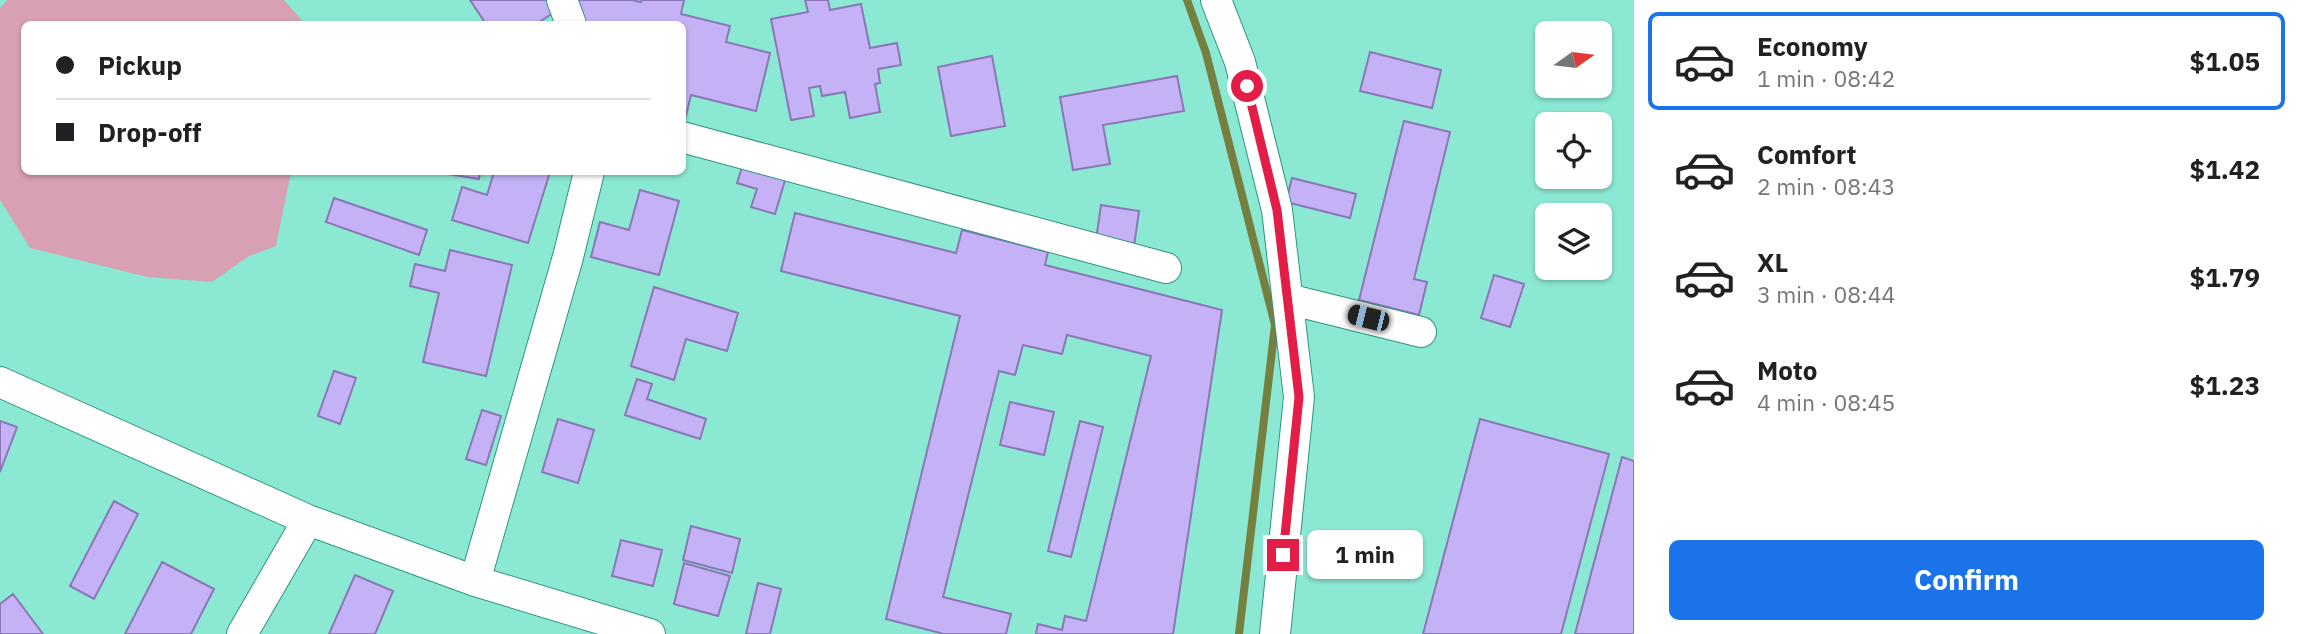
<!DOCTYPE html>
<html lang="en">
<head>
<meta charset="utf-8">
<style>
  body { margin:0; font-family:"IBM Plex Sans",sans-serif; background:#f2f2f2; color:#202124; height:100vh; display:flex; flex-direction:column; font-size:26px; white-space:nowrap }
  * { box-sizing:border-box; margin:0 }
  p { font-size:23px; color:#757577 }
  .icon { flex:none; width:38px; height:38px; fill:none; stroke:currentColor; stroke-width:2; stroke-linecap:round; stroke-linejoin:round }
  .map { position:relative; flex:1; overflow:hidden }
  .drawer { display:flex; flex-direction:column; background:#fff; width:665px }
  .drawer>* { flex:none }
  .guide { position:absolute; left:21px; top:21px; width:665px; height:154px; border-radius:10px; box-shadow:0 2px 5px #0004; display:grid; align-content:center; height:154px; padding:0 35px; background:#fff }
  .needle { width:46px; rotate:76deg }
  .tools { position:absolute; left:1535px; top:21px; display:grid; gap:14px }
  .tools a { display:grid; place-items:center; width:77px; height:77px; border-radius:10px; background:#fff; box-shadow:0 2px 5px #0004; font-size:35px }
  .end { position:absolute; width:32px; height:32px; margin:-16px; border:9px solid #e11d48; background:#fff; box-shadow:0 0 0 4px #fff }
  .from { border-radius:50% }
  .bubble { position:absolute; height:49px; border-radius:10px; background:#fff; box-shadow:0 2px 5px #0004; font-size:23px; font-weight:700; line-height:49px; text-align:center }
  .car { position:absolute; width:21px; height:42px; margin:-21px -10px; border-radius:9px; box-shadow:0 0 5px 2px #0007; background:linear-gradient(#222 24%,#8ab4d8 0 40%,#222 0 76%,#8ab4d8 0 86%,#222 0) }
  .guide b { display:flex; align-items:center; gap:24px; height:66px; font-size:26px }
  .guide b+b { border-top:2px solid #e0e0e0 }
  .guide i { width:18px; height:18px; background:#202124 }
  ul { padding:12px 0 0; list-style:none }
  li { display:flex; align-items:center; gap:21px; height:98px; margin:0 14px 10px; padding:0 21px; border:4px solid transparent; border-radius:10px }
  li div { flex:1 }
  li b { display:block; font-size:26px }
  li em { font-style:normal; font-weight:700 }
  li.active { border-color:#1a73e8 }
  li>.icon { width:63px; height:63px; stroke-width:1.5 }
  .button { display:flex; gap:14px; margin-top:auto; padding:14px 35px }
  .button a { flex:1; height:80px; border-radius:10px; background:#1a73e8; color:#fff; font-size:28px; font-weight:700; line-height:80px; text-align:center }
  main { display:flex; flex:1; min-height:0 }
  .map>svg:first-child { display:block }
</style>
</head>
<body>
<main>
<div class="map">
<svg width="1634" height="634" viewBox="0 0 1634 634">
  <rect width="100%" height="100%" fill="#8be9d3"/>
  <path fill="#d7a0b3" d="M7,0H284L305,24H24V172H291L276,246L249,256L212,282L147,277L30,248L0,200V8Z"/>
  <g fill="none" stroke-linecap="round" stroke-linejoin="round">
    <path stroke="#758040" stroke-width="8" d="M1187,0L1206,53L1275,325L1239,634"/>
  </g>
  <path fill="#c5b2f6" stroke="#8977b6" stroke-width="2" d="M470,0H551L558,10L536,24H486Z
    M578,0H632L641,2L642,0H684L681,14L730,26L726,42L770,53L756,111L691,95L685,120L682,119V24H585Z
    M805,0H828L830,10L861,4L870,48L897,43L901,65L878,69L880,83L875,84L880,112L850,118L845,92L822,96L820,86L809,88L814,116L791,120L771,19L808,12Z
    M1370,52L1441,70L1432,108L1360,91Z
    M992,56L1005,126L951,136L938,67Z
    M1177,76L1184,111L1103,125L1110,164L1073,170L1060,97Z
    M1404,121L1450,132L1414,279L1427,282L1419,315L1359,300Z
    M743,164L786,177L775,214L751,207L757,189L737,183Z
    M436,172H480L479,179Z
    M494,172H550L528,243L452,220L462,187L487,195Z
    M1292,178L1356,194L1350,218L1286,202Z
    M640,190L679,201L659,275L591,257L600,222L629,230Z
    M334,198L427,230L419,255L326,222Z
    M1101,205L1139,211L1134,246L1096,240Z
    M795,213L956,253L962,230L1048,252L1045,265L1222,310L1173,634H1036L1038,624L1062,630L1065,616L1086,621L1151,356L1067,335L1062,354L1023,345L1015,375L999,371L943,597L1011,614L1006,634H944L886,619L960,316L781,271Z
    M450,250L512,265L486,376L423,362L439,293L410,286L415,264L445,271Z
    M1494,275L1524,284L1510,327L1481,318Z
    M654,287L738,313L727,351L686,339L674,380L631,366Z
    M334,371L356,378L340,424L318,416Z
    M637,379L652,384L647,399L706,419L700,439L625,415Z
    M1010,402L1054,412L1044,455L1000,445Z
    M482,410L501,416L486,465L466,459Z
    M558,419L594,430L578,483L542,472Z
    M1480,419L1609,454L1561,634H1423Z
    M0,421L17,427L0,472Z
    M1080,421L1103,427L1071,557L1048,551Z
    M1622,457L1634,461V634H1575Z
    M114,501L138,514L94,599L70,586Z
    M691,526L740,539L732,573L683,560Z
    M621,540L662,550L653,586L612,576Z
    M162,562L214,589L191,634H125Z
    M684,563L730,576L718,616L674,604Z
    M355,575L393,591L375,634H329Z
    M758,583L781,589L770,634H746Z
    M13,594L43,634H0V604Z"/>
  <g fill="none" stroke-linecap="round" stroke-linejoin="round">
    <defs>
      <path id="minor" d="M562,0L571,24
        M1216,0L1240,62L1277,210L1299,397L1275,634
        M682,137L1166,268
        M1288,299L1421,332
        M0,382L308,520L475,581L650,634
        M475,581L568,257L589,172
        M242,634L308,520"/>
    </defs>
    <use href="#minor" stroke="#309480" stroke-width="32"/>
    <use href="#minor" stroke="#fff" stroke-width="30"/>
  </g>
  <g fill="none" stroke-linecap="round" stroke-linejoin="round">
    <path stroke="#e11d48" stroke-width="9" d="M1247,86L1277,210L1299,397L1283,555"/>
  </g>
</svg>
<div class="tools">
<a><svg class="needle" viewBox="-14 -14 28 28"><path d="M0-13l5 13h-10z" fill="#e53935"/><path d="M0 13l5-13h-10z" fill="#757577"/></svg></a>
<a><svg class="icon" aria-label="locate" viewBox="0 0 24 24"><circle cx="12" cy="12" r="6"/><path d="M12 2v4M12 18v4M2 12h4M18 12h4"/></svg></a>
<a><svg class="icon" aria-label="layers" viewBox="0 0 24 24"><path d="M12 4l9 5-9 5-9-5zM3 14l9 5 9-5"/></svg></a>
</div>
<i class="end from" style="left:1247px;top:86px"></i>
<i class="end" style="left:1283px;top:555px"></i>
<div class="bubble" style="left:1307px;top:530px;width:116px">1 min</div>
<i class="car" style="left:1368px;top:318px;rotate:284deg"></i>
<div class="guide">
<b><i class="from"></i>Pickup</b>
<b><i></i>Drop-off</b>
</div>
</div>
<section class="drawer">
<ul>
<li class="active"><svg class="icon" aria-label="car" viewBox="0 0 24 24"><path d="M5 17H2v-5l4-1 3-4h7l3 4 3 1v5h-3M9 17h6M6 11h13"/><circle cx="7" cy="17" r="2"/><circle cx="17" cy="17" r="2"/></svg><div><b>Economy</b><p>1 min · 08:42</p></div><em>$1.05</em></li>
<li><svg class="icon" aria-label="car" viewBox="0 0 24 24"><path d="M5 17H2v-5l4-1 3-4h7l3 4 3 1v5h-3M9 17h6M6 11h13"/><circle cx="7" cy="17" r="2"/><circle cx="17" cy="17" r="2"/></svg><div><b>Comfort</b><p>2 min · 08:43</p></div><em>$1.42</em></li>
<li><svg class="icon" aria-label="car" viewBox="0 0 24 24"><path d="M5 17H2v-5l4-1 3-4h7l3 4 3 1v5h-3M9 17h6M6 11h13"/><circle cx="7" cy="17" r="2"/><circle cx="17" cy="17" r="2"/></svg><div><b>XL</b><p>3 min · 08:44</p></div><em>$1.79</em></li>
<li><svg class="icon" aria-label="car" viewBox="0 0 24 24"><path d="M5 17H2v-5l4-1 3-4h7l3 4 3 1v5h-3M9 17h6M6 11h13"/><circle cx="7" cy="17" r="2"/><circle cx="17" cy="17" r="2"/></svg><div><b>Moto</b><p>4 min · 08:45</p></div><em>$1.23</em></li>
</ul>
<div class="button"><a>Confirm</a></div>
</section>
</main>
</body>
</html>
